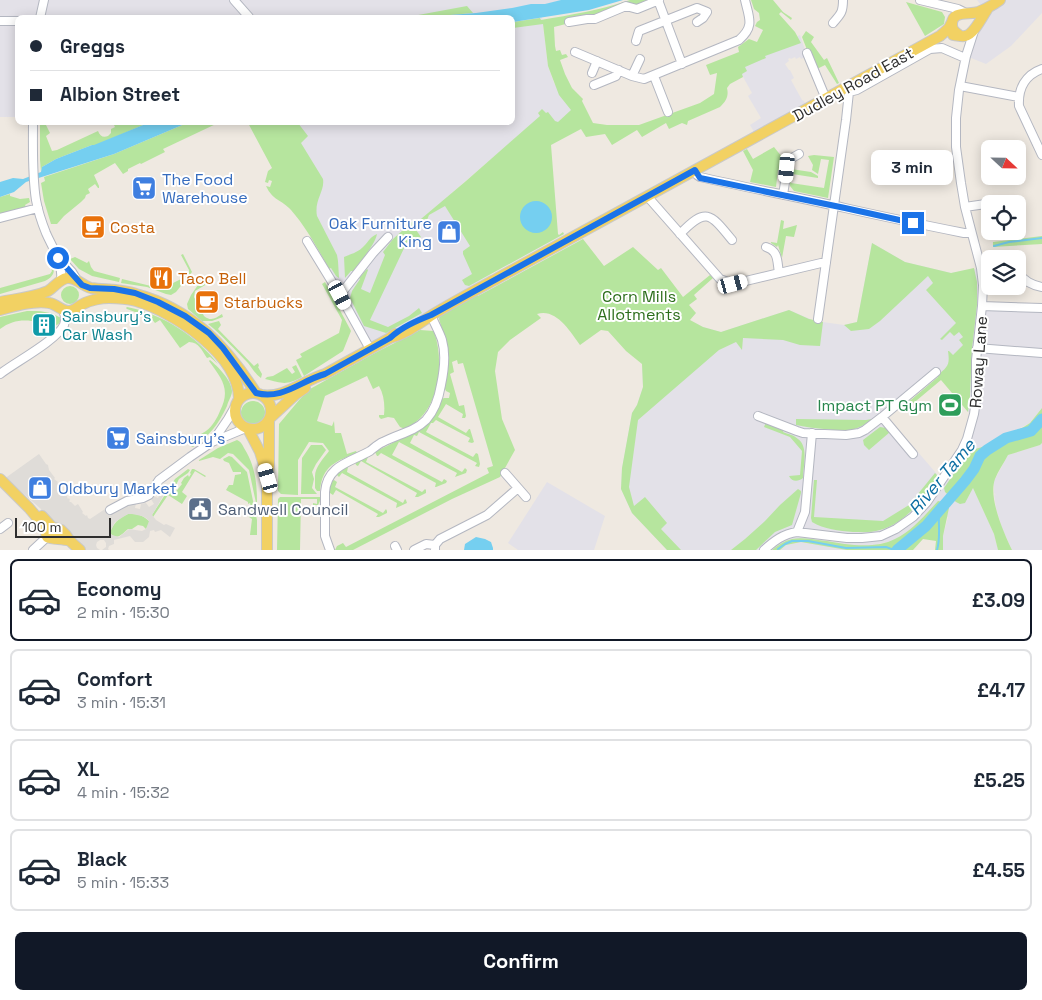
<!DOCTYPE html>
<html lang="en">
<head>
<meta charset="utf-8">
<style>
  body { margin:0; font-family:"Space Grotesk",sans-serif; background:#f6f6f7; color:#1f2937; height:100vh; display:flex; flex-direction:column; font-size:19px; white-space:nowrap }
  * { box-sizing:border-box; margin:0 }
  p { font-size:16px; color:#747a83 }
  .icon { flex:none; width:28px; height:28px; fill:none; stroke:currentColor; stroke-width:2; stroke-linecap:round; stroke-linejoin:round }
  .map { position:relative; height:550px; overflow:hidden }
  .panel { display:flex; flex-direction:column; background:#fff; flex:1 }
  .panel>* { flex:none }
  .top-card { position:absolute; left:15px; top:15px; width:500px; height:110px; border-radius:8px; box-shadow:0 2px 12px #0003; display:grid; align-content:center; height:110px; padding:0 15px; background:#fff }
  .needle { width:32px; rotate:112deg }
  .buttons { position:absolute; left:981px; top:140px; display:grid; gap:10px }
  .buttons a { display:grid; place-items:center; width:45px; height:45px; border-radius:8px; background:#fff; box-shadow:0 2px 12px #0003; font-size:25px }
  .scale { position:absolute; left:15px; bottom:12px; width:96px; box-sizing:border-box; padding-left:5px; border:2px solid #2e2e2e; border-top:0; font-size:14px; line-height:18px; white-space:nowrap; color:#2e2e2e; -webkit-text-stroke:4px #fff; paint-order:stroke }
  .end { position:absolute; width:22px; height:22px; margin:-11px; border:6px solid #1a73e8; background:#fff; box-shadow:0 0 0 2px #fff }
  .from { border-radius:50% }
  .bubble { position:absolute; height:35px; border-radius:8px; background:#fff; box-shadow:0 2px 12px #0003; font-size:16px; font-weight:800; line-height:35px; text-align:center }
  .car { position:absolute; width:15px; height:30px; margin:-15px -8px; border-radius:6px; box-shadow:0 0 4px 1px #0007; background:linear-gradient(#fff 24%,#345 0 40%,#fff 0 76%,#345 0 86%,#fff 0) }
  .top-card b { display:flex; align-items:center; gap:18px; height:48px; font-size:19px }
  .top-card b+b { border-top:1px solid #e0e1e3 }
  .top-card i { width:12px; height:12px; background:#1f2937 }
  ul { padding:9px 0 0; list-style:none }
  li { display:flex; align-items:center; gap:15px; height:82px; margin:0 10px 8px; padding:0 5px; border:2px solid #e0e1e3; border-radius:8px }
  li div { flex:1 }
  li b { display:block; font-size:19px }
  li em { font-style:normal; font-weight:800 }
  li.active { border-color:#111827 }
  li>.icon { width:45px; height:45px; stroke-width:1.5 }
  .primary-button { display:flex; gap:10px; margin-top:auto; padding:10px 15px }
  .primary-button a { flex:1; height:58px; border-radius:8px; background:#111827; color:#fff; font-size:20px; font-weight:800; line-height:58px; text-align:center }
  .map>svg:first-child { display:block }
</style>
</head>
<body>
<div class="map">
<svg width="1042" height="550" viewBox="0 0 1042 550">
  <rect width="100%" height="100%" fill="#efe9e1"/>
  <path fill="#e3e1e8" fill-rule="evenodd" d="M0,0H594L541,9L548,66L554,83L581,123L527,128L447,197L473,245L476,282L490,275L493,281L370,349L325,272L331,268L251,123L512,122V18H18L17,117H0Z
    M977,0H991L994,4L1000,0H1042V13L1011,46L986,64L966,56L985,10Z
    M800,35L807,56L801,59L800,57L796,59L795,57L791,59L790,58L788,59L789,61L785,64L789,70H790L794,78L791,80L802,100L804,101L808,108L757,137L750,125L761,118L748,96L752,93L737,66Z
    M872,243L905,262L951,273L981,268L982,305L1042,308V408L1030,423L982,447L968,498L973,487L994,534L998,550H943V536L948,517L921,520L906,533L893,541L878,544L877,550H667L632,513L621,489L622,468L632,413L637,405L643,387L642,364L689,320L703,327L721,332L789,310L815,321L844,325L857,322ZM936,372L968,412L974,414L962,450L942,480L886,415Z
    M1042,443V550H1012L1002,528L996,508L994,494L997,496L994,493V481L1008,455L1040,445Z
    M547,482L605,516L594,550H518L508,543Z"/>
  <path fill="#b6e59e" d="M630,0H650L648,3L554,27L555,46L556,51L560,50L562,55L566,54L568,57L560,60L565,74L572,88L583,99L582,101L593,123L607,125H639L700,103L714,94L717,73L710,75L706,65L739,52L738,47L749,39L757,42L763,30L755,26L757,22L760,20L759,13L754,9L751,0H773L783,12L792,18L791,20L781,12L779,14L795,32L801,43L765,56L766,58L745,67L747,71L742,74L743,77L730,84L727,88C729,96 726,101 720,107L688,121L687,125L682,123L669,129L666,123L642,137L637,130L612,145L605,134L586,137L581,129L551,145L558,234L559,235L563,232L564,234L469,286L465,285L462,280L472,274L463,254V251L470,246L445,206L429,215L427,220L425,219L414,227L421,237L412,244L407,242L370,320L388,327L409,316L419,308L422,313L386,333L364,326L350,298L352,291L360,279L359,278L367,269L368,270L361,289L370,293L385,255L383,252L393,239L413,221L415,224L466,181L540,116L538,113L542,109L546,113L548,112L555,121L558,122L571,110L559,95L548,66L543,24L513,28V22L540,18L541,20C571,15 600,10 630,0Z
    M906,2L942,12L945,17L944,24L925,36Z
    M467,6L473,13L450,15L437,17L402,18Z
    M806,31L814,37L811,42L824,60L827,58L839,83L837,84L825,65L815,70L802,37Z
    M125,122L148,123L94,146L92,145L56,159L42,167L41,172L40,160V124L46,125L50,133L46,136L52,151L57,150L98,131C100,136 103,138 108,136L111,133V129L115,127L113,123H121L122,124Z
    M187,123H218L163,149L165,152L141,164L140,163L128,169V171L123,174L115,163L94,175L99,186V188H98L95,184L88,189L90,193L86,195L85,198L81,202L64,216L57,224H51L44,201L41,183L45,181L44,177L114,154Z
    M248,123H298L308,136L301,143L323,179C325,191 314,200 317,216L337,255L338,261L339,278L336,276L331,268L329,269C318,249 306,227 291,210C281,199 273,201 266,186L270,187L272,181L269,180L268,183L265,182L268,171L272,168Z
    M774,147L782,157L781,164L784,165V171L778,170L776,187L750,182L753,170L743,151L747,149L753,159Z
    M814,155L834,157L828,198L794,191L790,186L791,169L811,172L818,176V178L792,174L791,183L824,188L829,160L821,159L818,174L812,170L813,165L808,156Z
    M10,194V196L20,199L29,198L30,202L25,205L26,207L0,215V197Z
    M781,220L784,221L783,229L797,225L794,237L786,236L782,258L778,245L777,247L771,243V242L777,243Z
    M377,234C375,245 360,262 353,271H351L345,278L344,257C351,254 359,252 364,246C369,241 370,237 377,234Z
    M1042,236V244L993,247V242Z
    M583,239L604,266L633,247L658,270L661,268L683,297L710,275L713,278L694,295L697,299L689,305L696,313L690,320L703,327L721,332L789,310L809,319L823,322L820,346L800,345L783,340L743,338L742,350L736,342L719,350L638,420L629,487L634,506L645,497L667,523L661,529L681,550H667L632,513L621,489L622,468L632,413L637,405L643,387L642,364L626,351L608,331L601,330L580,345C570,331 556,308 537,314L541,318L510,340L498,352L495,371L502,419L515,450L500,477L452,499L353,550H335L337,546L343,543L346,547L489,473L487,468L493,466L463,363L458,364L457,360L452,362L454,372L450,374L459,406L464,405L466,416L465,418H462L463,414L446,404L438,417L466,433L469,429H470L474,442L472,443L468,442L470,438L436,420L433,423H431L426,432L473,457L476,453L478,454L480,464L479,467L475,466L477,463L419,432L417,436L414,435L410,443L462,472L465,468L467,470L466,473L455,477L457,473L399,442L392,455L442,482L444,479L447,481L446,483L436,487H435L436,483L381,453L378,456H377L375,452L376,451L387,446L415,431L442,399L444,398H449L450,393L446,391L444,387L442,329L439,319L440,316L475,295L478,296Z
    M872,243L905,262L951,273L974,268L977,282V305L972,349L970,396L968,412L941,380L910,406L905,405L938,377L937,375C948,367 950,365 948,351H949L953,355L963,345L959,340L963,337L959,332L954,336L950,332L942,340L940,339L956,323L926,290L933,283L928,276L880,321L869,329L851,331L844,325L857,322Z
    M183,254L192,272L176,292L171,295L166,294L147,287L121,283L122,279L151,286L153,280L158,289L170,283L171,284L183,278V276L189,273V270L181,255Z
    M47,257H49C54,268 58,274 45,281L0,294V288L50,274L52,271Z
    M75,257L87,263L89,261L91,267L94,271L120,278L119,282L92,276L79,269L70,259Z
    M205,281L207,284L195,291L194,297L204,316C211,322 216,318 222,314L223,317L212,321H202L188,309L187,304L191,295L198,285Z
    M325,282L351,331L343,351L304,376L296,360L302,357L300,354L339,333L342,320L322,284Z
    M61 295a9 9 0 1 1 18 0a9 9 0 1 1-18 0Z
    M127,307C163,314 196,336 218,364L210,357L207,358C202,351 199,342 189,342L180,348L160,320L155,323L151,318L127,309L126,308Z
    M27,311C41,311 49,311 61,318C61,322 59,324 55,326L39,321L38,322C24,319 12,320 0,329V317Z
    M219,321L221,325L218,329L254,366L258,363L259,366L258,367L262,374L261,378C256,375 252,368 248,363C235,350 223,336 208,324Z
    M420,330L434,331C445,364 440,413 405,429L400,427L394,418L388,417L381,419L379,417V415H384C385,405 384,395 379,386L373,389L367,376L325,396L317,421L332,426L334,421L335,433H341L347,454L356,451L357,453C337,461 322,465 320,491H317L315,488C315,484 315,480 315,476C315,467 324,458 329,451L323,443L309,442L298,460V495L281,494L278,491L279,424L300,399L310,389L319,384L375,353Z
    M210,360C218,367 231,379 232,391C232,396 228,401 227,406C218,425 210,435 193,447L191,446L190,441C194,436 201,435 206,431C213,426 217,418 220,411C231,389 222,379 209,361Z
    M296,365L302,377C285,386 283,383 265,379L267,377L273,376L287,368L292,374L295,372L292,367Z
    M241 413a12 12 0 1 1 24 0a12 12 0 1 1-24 0Z
    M1042,408V443L1040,445L1008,455C1004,463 998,471 995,479C988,498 1004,533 1012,550H998L994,534L973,488L965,503L960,504L956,502L945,492L944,488L969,451L982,447L1022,428L1030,423Z
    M796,419L866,420L872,419C856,433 843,431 824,429C814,428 805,427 796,425Z
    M766,422L784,429L783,432C788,434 794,435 798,439C809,447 803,466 803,478C798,482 792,482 789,476L800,475L802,451L790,437L764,427Z
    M880,427L886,428L890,432L869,450L864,445L863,440Z
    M237,440C241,442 242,444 244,448C255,465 257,483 257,502L256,503L249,470L233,454L228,453L220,459L213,457L199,461V460L218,448Z
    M311,445H322L326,450L316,464L312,472L314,479L312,488L317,494H301L302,458Z
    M229,456L232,457L247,472L257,520V535H250L252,519L249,517L252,512L250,503L248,504V502L226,490L229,485H233L235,475L241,474V472H233L229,463L224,461L223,459Z
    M367,457H368L366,462L422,492L425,489L426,490V493L418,497H415L417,493L361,461L358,466L356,465L355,462Z
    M346,467H348L347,472L403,503L405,499L406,500L407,503L396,508L397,503L342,473L339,477L337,475L338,472Z
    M188,469L190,470L188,473L179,479L172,493L174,494L182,484L181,483L184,478L188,475L189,477L191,474L190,473L192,469H194L206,476L205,477L195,471L182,492L187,496L182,504L168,495L153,517L152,515L175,479Z
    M935,473L938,476C924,498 906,523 880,530C871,533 861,532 853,532C839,531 824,529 812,522L811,518L814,480H817L814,517L883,521L909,505Z
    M334,480L337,482L335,487L383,513L386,509L387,511V513L379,517H376L378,514L336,490L333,495L330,493V485L332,481Z
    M798,489L801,491V493L792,525L775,532L756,550H731L745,539L765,521L780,505Z
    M280,497H321L320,501L318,505H313V503L317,504V499H301L300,550H277L278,499Z
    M938,501L943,502L949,508L943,536V550H935L936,541L923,539L913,550H847L801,542L786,545L780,550H772C778,545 784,541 792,539C803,537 815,540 827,541C847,545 876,549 895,539C912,531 925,515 938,501Z
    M128,514C136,513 143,515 150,522L146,529L143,526L138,525L132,529H128C122,534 117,541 110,533C113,523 119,518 128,514Z"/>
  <path fill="#dfdcd8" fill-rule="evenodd" d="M39,454L46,464L48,465L49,470L55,478L54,479L58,482L57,483L58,484H59L60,488L61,487L62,489V490L65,493L64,494L67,496V497L68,499L69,498L70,500L69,501L70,502H71L75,506L78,504L83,512L82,513L86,516L87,515L88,518L90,519L108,507L112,513L127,504L136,503L135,508L140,509L141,504L146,503L149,507L154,504L151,499L153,496L158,498L161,493L157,490L160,485L163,488L167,484L169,486L152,515L156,520L164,525L166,524L175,528L170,537L161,530L155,532L154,530L150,531L149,537L143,542H135L130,536L114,540V544L109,546L108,549L109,550H102L106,547V543L104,540H100L97,542L96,545L97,548L100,550H85L42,514L41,509L10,482L4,479ZM128,514H132L142,516L146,518L149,521L146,529L142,531L129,529L119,537L112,535L110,533L111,530L115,522Z"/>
  <path fill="#75cff0" d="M561,0H623L589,10L513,22L512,18L437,17L450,15L476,13L512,8L531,4H545Z
    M148,123H187L114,154L26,182L14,192L0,197V182L13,178L23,179L41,172L42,167L56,159L92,145H94Z
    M520 217a16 16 0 1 1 32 0a16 16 0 1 1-32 0Z
    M476,537L485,539L491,542L493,548V550H464L465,544Z"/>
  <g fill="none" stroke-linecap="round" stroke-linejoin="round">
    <path stroke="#75cff0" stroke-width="2" d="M994,246L1009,242L1042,238
      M778,549L785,544L792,541H808L846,548L886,547L894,550
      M895,550L899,549
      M937,550C941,537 938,524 939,511"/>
    <path stroke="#75cff0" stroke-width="11" d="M897,550L926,526L965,481L974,469L980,456L987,450L1006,438L1031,431L1042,419"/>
    <defs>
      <path id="minor" d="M234,0L249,17
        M658,0L682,64
        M920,0L958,9L966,13
        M40,18L44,0
        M0,21H18
        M569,22L587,19H595L626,6L637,9L659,0
        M833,23C841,14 843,12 843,0
        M636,41L639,31L697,8L707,12L703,18L697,22
        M575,52L632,76L644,79L739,40C755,26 749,18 745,0
        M807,53L826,99
        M1042,69C1025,75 1018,89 1019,106L1042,155
        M592,73L597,61
        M632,76L640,59
        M654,76L668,112
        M594,85L616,76L619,70
        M960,86L1019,97
        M849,92L857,90L930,49L942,48L965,58
        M33,122C33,148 32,175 36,200C38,211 42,223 46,233C53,249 63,262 61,280
        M695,170L697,175L700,177C748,188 797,197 845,208C885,217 924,225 964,233H971
        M783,195L788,163L792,158L799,154
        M647,196L720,279L733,284L821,263H826
        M965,207L1006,201
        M0,218L38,208
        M1000,231V234
        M680,234C706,207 710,213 732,240
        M307,241L340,295L370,349
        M766,247C779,251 777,262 779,273
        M60,259L72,272L77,280
        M1018,273C1025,281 1031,285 1042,287
        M340,295L373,253L388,237
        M982,306L1042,308
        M818,319L846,120L849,92L847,87
        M977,348L1042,353
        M0,374C14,363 57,340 64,325C66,320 65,315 63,310
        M758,416L797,431L803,433L846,435L859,433L865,430L882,417L936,372
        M882,417L913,454
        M213,441L228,419L236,405
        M505,473L526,497
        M110,510L127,501L143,498L149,495L159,480L190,457L212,442L246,428
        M0,529L8,523
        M797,532L805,512L812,433
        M395,546L397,550
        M33,550L47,537
        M330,550L325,536V492C327,465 351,462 370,451C374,448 378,444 383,442C398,434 414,432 426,420C435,410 439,397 441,385C444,371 446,354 442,340C439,331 434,323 431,315
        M414,550L426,544L435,545
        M435,550V545L440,539L487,515L518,488
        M764,550C774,541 783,534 797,532L847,538H862L881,536L896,529L913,517L927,502L962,450L967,439L974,414L976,400V360L982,306L983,285L981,268L965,207L961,183L956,147V118L959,90L966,56L974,31"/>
      <path id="major" d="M953,35C957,35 961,37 965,36C974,35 983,15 988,8
        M959,35C955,32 952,30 952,25C951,10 969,15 978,12C986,9 993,5 1000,0
        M0,302C15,299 34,297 48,291C55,287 58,280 67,278C77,277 82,286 91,288C106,290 121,289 136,294C192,309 226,346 256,393
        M0,310C14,306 35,300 49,303C57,304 62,312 70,311C76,310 78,306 83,304C90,300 102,298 109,298C118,298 128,299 136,301C174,312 239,355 239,399
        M390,338C406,334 418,324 432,315C453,302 476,290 498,278L940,36L949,28L952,22
        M235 411a18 18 0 1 1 36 0a18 18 0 1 1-36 0Z
        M261,395C284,399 304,380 325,374L390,338L395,334
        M270,418L296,394L305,388
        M248,429L260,452L266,472
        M0,479L29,508L44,526L47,537C53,540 62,538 70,541
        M42,516L52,527L61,530L66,535L70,541L80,550
        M267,550V483L269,465V420"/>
    </defs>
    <use href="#minor" stroke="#b4b7c1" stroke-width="10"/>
    <use href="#major" stroke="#c9c9c9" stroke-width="12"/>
    <use href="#minor" stroke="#fff" stroke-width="8"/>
    <use href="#major" stroke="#f2d163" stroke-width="10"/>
  </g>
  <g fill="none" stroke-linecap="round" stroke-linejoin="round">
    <path stroke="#1a73e8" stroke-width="6" d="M58,258L82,285L90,288L114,289L135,293L158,302L185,316L209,333L223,348L256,393C283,400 300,381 325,374L390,338C402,327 416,321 431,315L695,170L700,178L845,208L913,223"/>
  </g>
  <defs>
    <symbol id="supermarket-square" viewBox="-11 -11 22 22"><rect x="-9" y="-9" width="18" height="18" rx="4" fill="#3f7fe0" stroke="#fff"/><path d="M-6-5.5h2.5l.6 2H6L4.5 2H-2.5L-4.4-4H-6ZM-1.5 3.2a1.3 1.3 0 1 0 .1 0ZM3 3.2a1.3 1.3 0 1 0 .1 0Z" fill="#fff"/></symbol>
    <symbol id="cafe-square" viewBox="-11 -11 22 22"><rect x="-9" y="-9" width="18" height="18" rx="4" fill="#e8710a" stroke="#fff"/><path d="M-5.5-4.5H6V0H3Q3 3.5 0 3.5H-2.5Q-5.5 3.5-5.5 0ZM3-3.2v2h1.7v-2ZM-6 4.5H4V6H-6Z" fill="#fff"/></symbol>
    <symbol id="shop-square" viewBox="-11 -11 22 22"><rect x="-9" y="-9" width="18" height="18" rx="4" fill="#3f7fe0" stroke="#fff"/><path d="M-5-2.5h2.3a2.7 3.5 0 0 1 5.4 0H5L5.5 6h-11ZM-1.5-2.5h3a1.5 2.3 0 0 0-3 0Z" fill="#fff"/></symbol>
    <symbol id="restaurant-square" viewBox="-11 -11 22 22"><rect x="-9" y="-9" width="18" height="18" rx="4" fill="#e8710a" stroke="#fff"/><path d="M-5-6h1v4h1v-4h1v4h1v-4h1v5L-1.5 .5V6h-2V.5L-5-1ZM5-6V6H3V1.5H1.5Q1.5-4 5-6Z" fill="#fff"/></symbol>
    <symbol id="building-square" viewBox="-11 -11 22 22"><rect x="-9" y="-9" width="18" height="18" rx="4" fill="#0f9aa8" stroke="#fff"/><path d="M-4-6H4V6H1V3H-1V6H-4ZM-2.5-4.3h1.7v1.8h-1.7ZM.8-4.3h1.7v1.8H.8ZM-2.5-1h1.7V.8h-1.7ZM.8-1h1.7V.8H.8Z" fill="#fff"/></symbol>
    <symbol id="stadium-square" viewBox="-11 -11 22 22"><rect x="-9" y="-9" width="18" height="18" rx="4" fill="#2e9e5b" stroke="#fff"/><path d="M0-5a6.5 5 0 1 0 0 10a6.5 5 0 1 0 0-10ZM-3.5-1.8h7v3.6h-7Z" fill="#fff"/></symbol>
    <symbol id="civic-square" viewBox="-11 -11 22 22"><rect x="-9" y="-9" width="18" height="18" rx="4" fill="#5c6f8a" stroke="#fff"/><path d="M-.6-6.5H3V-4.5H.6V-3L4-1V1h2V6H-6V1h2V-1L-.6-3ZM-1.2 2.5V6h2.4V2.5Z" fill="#fff"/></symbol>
  </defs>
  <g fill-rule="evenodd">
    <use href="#supermarket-square" x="130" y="174" width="28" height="28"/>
    <use href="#cafe-square" x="79" y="213" width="28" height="28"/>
    <use href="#shop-square" x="435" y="218" width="28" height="28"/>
    <use href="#restaurant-square" x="147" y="264" width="28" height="28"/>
    <use href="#cafe-square" x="193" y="288" width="28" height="28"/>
    <use href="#building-square" x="30" y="311" width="28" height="28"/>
    <use href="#stadium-square" x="936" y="391" width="28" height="28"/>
    <use href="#supermarket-square" x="104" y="424" width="28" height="28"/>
    <use href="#shop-square" x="26" y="474" width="28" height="28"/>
    <use href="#civic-square" x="186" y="495" width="28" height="28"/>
  </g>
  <g text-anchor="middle" stroke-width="4" stroke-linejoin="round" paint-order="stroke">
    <g font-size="16" fill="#2e2e2e" stroke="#fff">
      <text transform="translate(853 84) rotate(-29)" y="6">Dudley Road East</text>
      <text transform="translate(978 362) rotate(-86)" y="6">Roway Lane</text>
    </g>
    <g font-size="16" fill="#366cbe" stroke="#fff" text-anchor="start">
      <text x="162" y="185">The Food<tspan x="162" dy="18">Warehouse</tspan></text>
      <text x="432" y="229" text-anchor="end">Oak Furniture<tspan x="432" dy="18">King</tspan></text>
      <text x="136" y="444">Sainsbury's</text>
      <text x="58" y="494">Oldbury Market</text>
    </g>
    <g font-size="16" fill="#c56008" stroke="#fff" text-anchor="start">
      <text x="110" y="233">Costa</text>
      <text x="178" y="284">Taco Bell</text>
      <text x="224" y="308">Starbucks</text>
    </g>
    <g font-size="16" fill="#2c6e1b" stroke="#fff">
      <text x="639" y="302">Corn Mills<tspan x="639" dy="18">Allotments</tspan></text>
    </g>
    <g font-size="16" fill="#0d838f" stroke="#fff" text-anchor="start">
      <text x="62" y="322">Sainsbury's<tspan x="62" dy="18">Car Wash</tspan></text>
    </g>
    <g font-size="16" fill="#27864d" stroke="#fff" text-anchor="end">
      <text x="932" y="411">Impact PT Gym</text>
    </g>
    <g font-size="16" fill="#4e5e75" stroke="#fff" text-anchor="start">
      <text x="218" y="515">Sandwell Council</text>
    </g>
    <g font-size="18" font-style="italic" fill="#0d6fa3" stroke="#fff">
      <text transform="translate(942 477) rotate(-50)" y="6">River Tame</text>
    </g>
  </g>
</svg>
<div class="buttons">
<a><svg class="needle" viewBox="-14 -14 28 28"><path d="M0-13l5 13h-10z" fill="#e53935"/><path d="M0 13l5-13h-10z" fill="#747a83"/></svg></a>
<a><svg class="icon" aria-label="locate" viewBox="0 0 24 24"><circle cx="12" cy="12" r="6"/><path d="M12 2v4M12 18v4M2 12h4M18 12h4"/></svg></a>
<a><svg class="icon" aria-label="layers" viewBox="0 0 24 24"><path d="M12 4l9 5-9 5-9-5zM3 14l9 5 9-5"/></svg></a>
</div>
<div class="scale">100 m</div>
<i class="end from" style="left:58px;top:258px"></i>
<i class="end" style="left:913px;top:223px"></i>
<div class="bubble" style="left:871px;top:150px;width:82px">3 min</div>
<i class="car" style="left:787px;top:168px;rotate:185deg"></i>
<i class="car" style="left:733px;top:284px;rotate:75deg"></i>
<i class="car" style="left:340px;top:295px;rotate:152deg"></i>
<i class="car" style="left:268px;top:478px;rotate:344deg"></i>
<div class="top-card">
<b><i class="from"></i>Greggs</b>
<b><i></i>Albion Street</b>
</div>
</div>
<section class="panel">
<ul>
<li class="active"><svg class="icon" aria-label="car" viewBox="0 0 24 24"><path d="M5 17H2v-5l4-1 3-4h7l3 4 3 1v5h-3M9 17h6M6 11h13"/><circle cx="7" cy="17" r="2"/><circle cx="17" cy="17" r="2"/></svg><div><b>Economy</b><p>2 min · 15:30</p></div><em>£3.09</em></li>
<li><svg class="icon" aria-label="car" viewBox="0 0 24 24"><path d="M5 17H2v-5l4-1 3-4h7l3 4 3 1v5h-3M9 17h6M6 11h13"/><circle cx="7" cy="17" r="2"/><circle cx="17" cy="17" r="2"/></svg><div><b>Comfort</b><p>3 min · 15:31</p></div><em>£4.17</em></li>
<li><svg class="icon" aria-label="car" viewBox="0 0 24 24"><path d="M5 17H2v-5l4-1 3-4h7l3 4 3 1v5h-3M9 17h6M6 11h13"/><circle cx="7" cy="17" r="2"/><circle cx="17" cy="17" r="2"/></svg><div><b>XL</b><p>4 min · 15:32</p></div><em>£5.25</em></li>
<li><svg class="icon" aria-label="car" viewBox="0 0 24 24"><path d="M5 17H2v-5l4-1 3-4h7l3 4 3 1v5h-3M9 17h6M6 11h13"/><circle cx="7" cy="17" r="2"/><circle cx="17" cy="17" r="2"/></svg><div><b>Black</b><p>5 min · 15:33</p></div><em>£4.55</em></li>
</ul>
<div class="primary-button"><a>Confirm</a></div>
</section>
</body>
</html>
